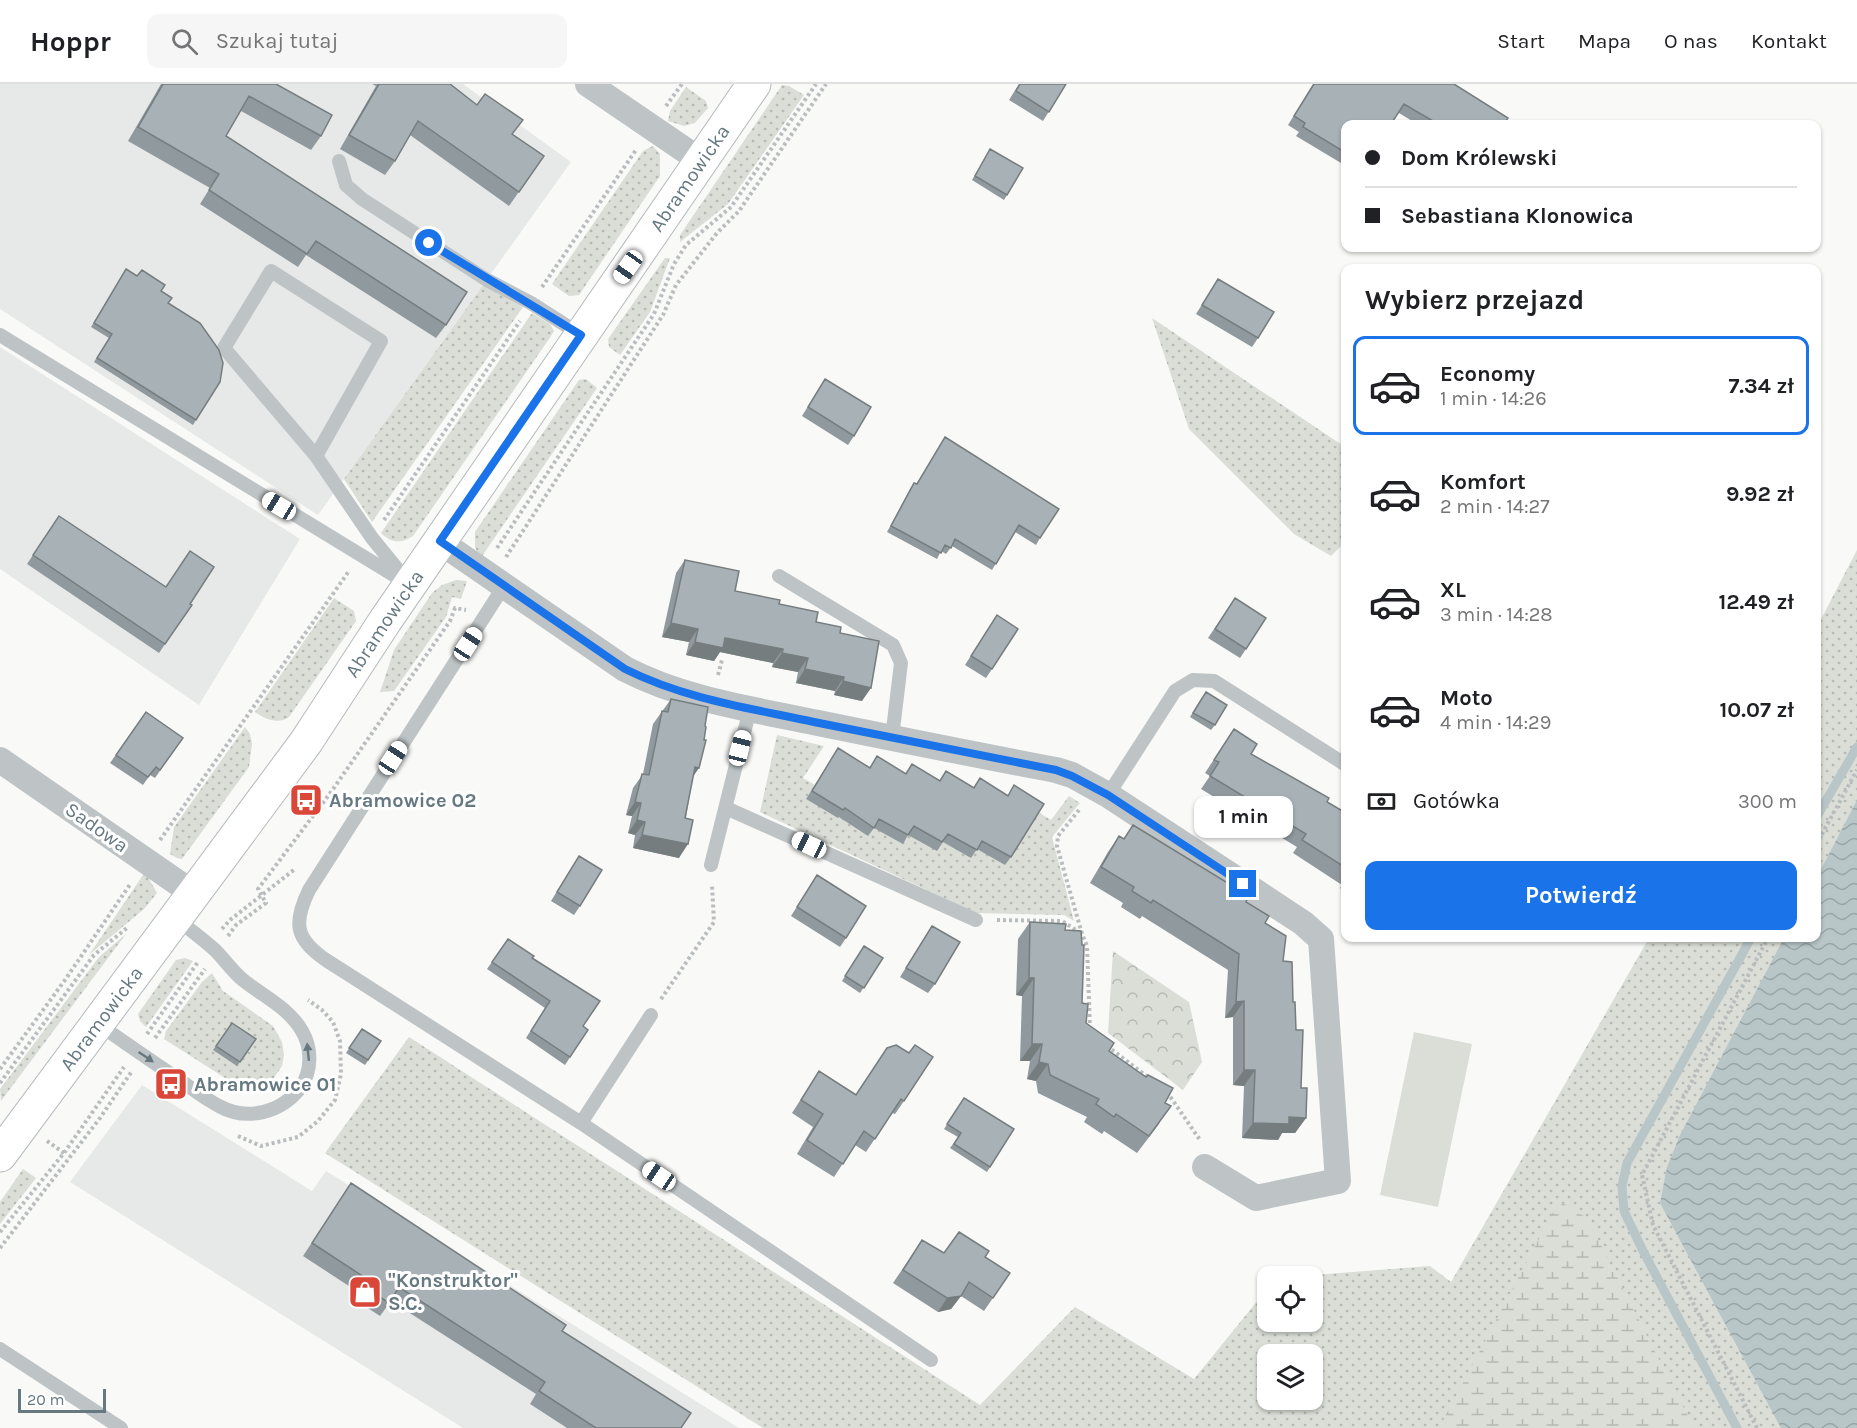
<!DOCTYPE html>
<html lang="pl">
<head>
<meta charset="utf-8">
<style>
  body { margin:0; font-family:Karla,sans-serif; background:#f6f6f6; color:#202124; height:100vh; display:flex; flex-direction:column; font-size:22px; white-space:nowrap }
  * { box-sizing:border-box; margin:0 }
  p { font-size:20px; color:#757577 }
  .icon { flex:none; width:33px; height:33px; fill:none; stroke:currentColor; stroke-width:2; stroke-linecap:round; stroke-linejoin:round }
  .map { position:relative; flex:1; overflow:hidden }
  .panel { position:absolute; left:1341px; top:180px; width:480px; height:678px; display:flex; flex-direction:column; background:#fff; border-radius:12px; box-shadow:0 2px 4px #0004 }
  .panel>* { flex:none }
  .banner { position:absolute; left:1341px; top:36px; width:480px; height:132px; border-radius:12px; box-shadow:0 2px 4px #0004; display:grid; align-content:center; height:132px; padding:0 24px; background:#fff }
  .controls { position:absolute; left:1257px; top:1182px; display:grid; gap:12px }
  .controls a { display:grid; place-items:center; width:66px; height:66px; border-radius:12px; background:#fff; box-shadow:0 2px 4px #0004; font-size:30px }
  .scale { position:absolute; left:18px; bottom:15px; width:88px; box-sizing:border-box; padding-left:6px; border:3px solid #667980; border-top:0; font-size:16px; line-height:21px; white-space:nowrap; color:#667980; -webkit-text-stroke:4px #fff; paint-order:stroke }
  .end { position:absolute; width:27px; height:27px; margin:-14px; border:8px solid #1a73e8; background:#fff; box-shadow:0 0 0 3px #fff }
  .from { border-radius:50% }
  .bubble { position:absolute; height:42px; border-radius:12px; background:#fff; box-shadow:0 2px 4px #0004; font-size:20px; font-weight:700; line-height:42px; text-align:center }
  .car { position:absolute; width:18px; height:36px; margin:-18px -9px; border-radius:8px; box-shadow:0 0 4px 2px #0007; background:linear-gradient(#fff 24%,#345 0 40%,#fff 0 76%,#345 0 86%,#fff 0) }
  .banner b { display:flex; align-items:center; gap:21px; height:57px; font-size:22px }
  .banner b+b { border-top:2px solid #e0e0e0 }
  .banner i { width:15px; height:15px; background:#202124 }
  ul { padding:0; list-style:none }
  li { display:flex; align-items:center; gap:18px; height:99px; margin:0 12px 9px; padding:0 12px; border:3px solid transparent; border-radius:12px }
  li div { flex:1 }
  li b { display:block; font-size:22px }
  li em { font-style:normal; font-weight:700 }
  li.active { border-color:#1a73e8 }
  li>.icon { width:54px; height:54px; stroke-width:1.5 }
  h2 { padding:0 24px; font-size:27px; line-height:72px }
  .pay { display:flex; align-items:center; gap:15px; height:66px; padding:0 24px; font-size:22px }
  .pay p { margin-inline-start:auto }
  .action { display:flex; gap:12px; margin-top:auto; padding:12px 24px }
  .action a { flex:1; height:69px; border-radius:12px; background:#1a73e8; color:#fff; font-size:24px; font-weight:700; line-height:69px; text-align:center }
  header { display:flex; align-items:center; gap:36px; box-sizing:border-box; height:84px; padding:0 30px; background:#fff; border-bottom:2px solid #e0e0e0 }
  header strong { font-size:28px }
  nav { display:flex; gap:33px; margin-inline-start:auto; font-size:21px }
  .search { width:420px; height:54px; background:#f6f6f6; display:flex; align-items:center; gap:15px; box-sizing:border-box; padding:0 21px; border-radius:12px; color:#757577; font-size:22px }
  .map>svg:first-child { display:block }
</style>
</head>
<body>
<header>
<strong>Hoppr</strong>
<div class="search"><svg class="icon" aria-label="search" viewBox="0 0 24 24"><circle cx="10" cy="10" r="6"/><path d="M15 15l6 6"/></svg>Szukaj tutaj</div>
<nav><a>Start</a><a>Mapa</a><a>O nas</a><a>Kontakt</a></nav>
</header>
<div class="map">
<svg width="1857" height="1344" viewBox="0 0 1857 1344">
  <defs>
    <pattern id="grass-dots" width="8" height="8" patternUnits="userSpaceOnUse" patternTransform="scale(1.5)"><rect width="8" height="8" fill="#daded6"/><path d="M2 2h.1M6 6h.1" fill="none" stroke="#b5b9b3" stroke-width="1.8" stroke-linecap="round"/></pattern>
    <pattern id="wetland-marsh" width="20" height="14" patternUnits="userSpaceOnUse" patternTransform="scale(1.5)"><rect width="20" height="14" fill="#daded6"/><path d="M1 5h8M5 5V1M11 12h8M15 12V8" fill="none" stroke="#b5b9b3"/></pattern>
    <pattern id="park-crowns" width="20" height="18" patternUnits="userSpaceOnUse" patternTransform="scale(1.5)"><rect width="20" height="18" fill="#daded6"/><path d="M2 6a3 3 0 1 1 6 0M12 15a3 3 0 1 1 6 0" fill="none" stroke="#b5b9b3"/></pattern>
    <pattern id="water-waves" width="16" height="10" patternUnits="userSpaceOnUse" patternTransform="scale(1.5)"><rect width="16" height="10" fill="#b8c6c8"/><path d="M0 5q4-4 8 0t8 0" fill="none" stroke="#99a6a8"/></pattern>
  </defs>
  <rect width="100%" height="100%" fill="#f9f9f7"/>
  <path fill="#e7e9e8" d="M0,0H463L571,78L318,431L0,225Z
    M0,263L300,455L199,621L0,485Z
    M142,1001L312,1107L326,1087L739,1344H463L70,1098Z"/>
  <path fill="url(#grass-dots)" fill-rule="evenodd" d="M782,1L789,2L804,11L728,120L680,158V151Z
    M686,3L706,17L708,24L695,39L684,42L668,37L670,27Z
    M653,62L660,70V92L579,211L569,212L552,200L643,67Z
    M665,174H670L650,228L620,271L609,263L608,255Z
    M483,201L523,223L372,438L344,395Z
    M532,229L550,240L554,247L549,255L413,452C401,460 391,459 381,449Z
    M1152,234L1345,363V458L1331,472L1294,450L1189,345Z
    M586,295L597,304L480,475L475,463V448L579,296Z
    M1857,466V1344H763L325,1069L409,953L980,1321L1075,1223L1194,1295L1267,1205L1268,1238H1312V1192H1301L1430,1182L1451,1198L1649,854H1816L1817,543ZM1268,1270H1312V1316H1268Z
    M456,496L467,497L461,515L452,513L446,533L394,607L380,608L394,566L432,509L442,501Z
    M334,514L354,527L356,537L289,633C278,641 265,635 255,628Z
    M245,643L250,650L252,660L249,683L182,775L177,774L170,770L174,743Z
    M777,651L824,662L803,694L815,701L806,715L839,732L978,762L1038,728L1051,736L1069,712L1080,719L1052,753L1074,837L1064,831L976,829L760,728Z
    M145,788L157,809L144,825L89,871Z
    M126,850L1,1017L0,1005L99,873Z
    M185,874L193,877L146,943L140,937L138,930L176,876Z
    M212,889L223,907L273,942L282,958L284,971L282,982L273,995L261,1001L251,1002L233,999L164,955L166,947L202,898Z
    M23,1085L36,1094L0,1140V1118Z"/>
  <path fill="url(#wetland-marsh)" d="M1559,1117L1587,1134L1694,1344H1439Z"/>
  <path fill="url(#park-crowns)" d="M1113,867L1189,918L1202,978L1183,1006L1108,949Z"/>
  <path fill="#daded6" d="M1414,948L1472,960L1438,1123L1380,1111Z"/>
  <path fill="url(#water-waves)" d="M1857,716V1344H1781L1660,1119L1667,1083L1680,1051L1784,854H1816L1817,793Z"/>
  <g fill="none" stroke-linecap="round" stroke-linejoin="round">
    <path stroke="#b8c6c8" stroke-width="9" d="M1816,734L1857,663
      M1737,1344L1643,1167L1624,1127L1622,1102L1627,1079L1751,854"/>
    <defs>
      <g id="primary">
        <path id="s1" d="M0,1071L306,658L385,537L754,0"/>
      </g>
    </defs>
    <use href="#primary" stroke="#b4babd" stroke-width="35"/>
    <path stroke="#b9bdbf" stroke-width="4" stroke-dasharray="3 3" stroke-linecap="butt" d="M666,22L682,0
      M542,203L636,66
      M384,436L520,237
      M497,464L654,230L674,180L686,161L731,123L816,0
      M506,473L663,231L676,201L717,149L739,127L826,0
      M718,591L722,576
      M1079,726L1058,752L1057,762L1082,850L1087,862L1090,944
      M160,756L349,487
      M1816,761L1857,686
      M997,836L1062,837L1079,848
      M222,845L230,836L295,785
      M228,852L236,841L266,819L258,805L331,708L450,537L455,524L466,526
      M661,915L714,838L712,801
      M147,950L198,878
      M155,954L205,885
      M1107,962L1149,994
      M0,985L65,896L131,799
      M0,999L94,871L128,843
      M1167,1008L1200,1056
      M238,1052L261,1062L298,1053L318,1037L335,1016L341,990L340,957L333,938L322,926L308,916
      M47,1057L64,1069
      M0,1148L64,1069L124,983
      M0,1164L100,1034L132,987
      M1757,1344L1653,1141L1642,1091L1768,854"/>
    <path stroke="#bec4c6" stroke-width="14" d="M339,77L346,101L362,115L487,196L531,219L581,251
      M271,187L381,257L316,372L224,264Z
      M0,251L410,501
      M316,372L372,454L403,492
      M779,492L893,561L901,579L892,654
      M504,502L309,806C293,839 295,855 326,876L581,1039L931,1276
      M1108,711L1175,607L1193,596L1214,597L1346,681
      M726,724L976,836
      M711,781L750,625
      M98,940C123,957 148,975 174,992C189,1002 203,1014 219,1022C248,1038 282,1028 301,1003C312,986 312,964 302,947C289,924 263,912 243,896C232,887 225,876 215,866C203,855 189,845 176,834
      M581,1039L651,931
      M0,1265L121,1344"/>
    <path stroke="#bec4c6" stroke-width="26" d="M588,0L701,77
      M439,457L625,585C685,616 752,625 818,639C897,655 976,671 1056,686L1072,691L1108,711L1303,839L1321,855L1338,1097L1256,1114L1205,1083
      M0,676L194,810"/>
    <use href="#primary" stroke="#fff" stroke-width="33"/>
  </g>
  <path fill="#90999d" d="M161,0H276L321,52L311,66L241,27L226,52L446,241L436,254L306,171L298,183L200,120L210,104L128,57Z
    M372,0H450L513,51L544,72L509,122L410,51L395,77L385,91L340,65L376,2Z
    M1019,0H1066L1043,37L1009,16Z
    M1313,0H1454L1504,40H1417L1399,29L1346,40V82L1296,52L1299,48L1288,41Z
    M990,65L1007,111L1004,116L972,96Z
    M123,190L161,207L168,219L196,336L193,341L94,278L109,254L91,243Z
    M1218,195L1258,254L1252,263L1196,230Z
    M825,295L854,352L848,361L802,332Z
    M945,353L1040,454L1036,461L1015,448L992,486L952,462L946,470L941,467L937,475L887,448L910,405L914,399L917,400Z
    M59,432L192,521L159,569L27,480Z
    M685,476L735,507L779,520L816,538L840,549L862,617L834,611L835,607L796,599L798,588L772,583L773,579L720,568L714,577L686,571L689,558L662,553L676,489Z
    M1235,514L1246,565L1240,574L1208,554Z
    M997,531L992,585L986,594L965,581Z
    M1202,613L1215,641L1211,646L1190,633Z
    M671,615L693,692L679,774L633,764L635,751L628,749L632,732L626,731L633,704L643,690L653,640Z
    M146,628L183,654L155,694L150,691L143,701L110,679Z
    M1234,645L1251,670L1346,729V808L1340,804L1342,801L1293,769L1297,763L1201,705L1210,692L1205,689Z
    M838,664L869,684L905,690L912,680L939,697L946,687L973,704L980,694L1008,711L1014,701L1011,773L1005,781L977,765L971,774L943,758L937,767L908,751L903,760L874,744L868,752L839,733L838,734L806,715Z
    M1133,741L1246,818L1265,839L1283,877L1293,918L1301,1004L1306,1034L1295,1049H1282L1278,1056L1242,1054L1244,1002L1233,1001V933L1225,934L1228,886L1142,832L1140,835L1121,823L1123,819L1090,799L1108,768L1119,752L1124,755Z
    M579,772L580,822L574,831L551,817Z
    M817,791L846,854L840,863L791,832Z
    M1030,838L1065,846L1086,939L1109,967L1165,1019L1159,1040L1137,1069L1104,1047L1102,1050L1084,1038L1087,1033L1038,1009L1036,997L1027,995L1030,977H1020L1022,912L1016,911L1018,855Z
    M932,842L935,900L928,909L900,893Z
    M508,855L532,874L583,942L588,946L565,981L526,954L545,924L487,885Z
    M864,862L883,874L860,909L842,897Z
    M232,939L256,955L237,982L213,966Z
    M362,945L381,957L365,981L346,969Z
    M887,964L904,1017L895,1030L892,1029L866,1068L855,1061L834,1093L797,1070L813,1043L792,1029L819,987L856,1010Z
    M964,1014L1014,1045L987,1088L950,1064L958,1053L944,1045Z
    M351,1099L562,1247L681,1344H567L530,1320L536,1310L391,1217L380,1232L351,1213L355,1206L303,1172Z
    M922,1156L944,1169L985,1173L1010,1189L984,1227L961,1212L951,1225L938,1228L893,1199Z"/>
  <path fill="#767d7f" d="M671,539L698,545L689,558L662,553Z
    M725,554L783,565L773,579L720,568L714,577L686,571L695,558Z
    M782,569L808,574L798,588L772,583Z
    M805,585L844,593L835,607L796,599Z
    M843,597L871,604L862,617L834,611Z
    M695,683L699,684L690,697Z
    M635,718L641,719L632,732L626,731Z
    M637,736L645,738L635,751L628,749Z
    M642,751L688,760L679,774L633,764Z
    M1029,894H1034L1022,912L1016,911Z
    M1244,917L1233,933L1225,934L1236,918Z
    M1032,960H1042L1030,977H1020Z
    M1039,978L1048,980L1036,997L1027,995Z
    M1244,986H1255L1244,1002L1233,1001Z
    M1289,1033L1306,1034L1295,1049H1282L1278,1056L1242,1054L1253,1039Z
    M961,1212L951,1225L938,1228L947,1214Z"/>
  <path fill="#a8b2b6" stroke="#767d7f" stroke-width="1.5" d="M163,0H276L332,31L321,52L249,12L226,52L467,208L446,241L316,157L307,170L209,106L219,90L138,43Z
    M379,0H450L477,21L485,10L523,36L512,50L544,72L519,108L418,37L395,77L349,51Z
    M1020,0H1066L1049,28L1016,7Z
    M1314,0H1454L1508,34L1504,40H1438L1404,20L1391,40H1346V69L1303,43L1305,39L1294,32Z
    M990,65L1023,84L1007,111L975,92Z
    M126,185L137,192L142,186L165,201L161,207L172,214L168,219L200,239L219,266L223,279L220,298L196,336L97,274L112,250L94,239Z
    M1218,195L1274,228L1258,254L1202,221Z
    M825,295L871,323L854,352L808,323Z
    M945,353L1059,425L1040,454L1019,441L996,480L955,455L951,464L945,461L941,469L891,442L914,399L917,400Z
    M59,432L166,503L190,467L214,483L190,520L192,521L165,560L33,471Z
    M685,476L739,487L735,507L780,516L779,520L818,528L816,538L841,543L840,549L879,557L871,604L843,597L844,593L805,585L808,574L782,569L783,565L725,554L723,564L695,558L698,545L671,539Z
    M1235,514L1266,534L1246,565L1215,545Z
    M997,531L1018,545L992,585L971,572Z
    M1206,608L1227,621L1215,641L1193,629Z
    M671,615L708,623L705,642L706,643L704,656H706L699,684L695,683L685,734L693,736L688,760L642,751L645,738L637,736L641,719L635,718L642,690L649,691L662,627L668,628Z
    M146,628L183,654L160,686L156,683L148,693L116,671Z
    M1234,645L1257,660L1251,670L1329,714L1327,718L1346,729V784L1302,756L1306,750L1210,692L1219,678L1214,676Z
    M838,664L870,684L877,672L906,690L912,680L940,697L946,687L974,704L980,694L1008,712L1014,701L1044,720L1011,773L982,757L977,766L948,750L942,758L914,742L908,751L879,735L874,744L845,724L843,726L812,707Z
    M1133,741L1249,812L1246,818L1269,832L1265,839L1286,852L1283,877L1292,878L1293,918H1295L1296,946H1303L1301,1004H1307L1306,1034L1289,1033V1040L1253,1039L1255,986H1244V917L1236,918L1239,870L1153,816L1151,819L1132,807L1134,803L1101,783L1119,752L1124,755Z
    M579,772L602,786L580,822L557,808Z
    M817,791L866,822L846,854L797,823Z
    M1030,838L1066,840L1065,846L1081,847L1082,861H1084L1082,919L1088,920L1086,939L1114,959L1109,967L1146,993L1148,991L1173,1004L1165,1019L1171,1022L1149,1052L1116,1030L1114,1033L1096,1020L1099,1015L1050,991L1048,980L1039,978L1042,960H1032L1034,894H1029Z
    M932,842L960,858L935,900L906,884Z
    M508,855L534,872L532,874L600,917L583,942L588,946L570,973L531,947L550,917L492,878Z
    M864,862L883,874L864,904L845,892Z
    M232,939L256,955L240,978L216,962Z
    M362,945L381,957L368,976L349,964Z
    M896,961L909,969L915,961L933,973L904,1017L901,1015L875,1055L864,1047L843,1080L807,1056L823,1030L801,1016L819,987L856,1011L887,964Z
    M964,1014L1014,1045L990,1083L954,1060L961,1049L947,1040Z
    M351,1099L566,1241L562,1247L691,1329L681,1344H596L539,1307L545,1298L399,1203L389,1219L360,1200L364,1193L312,1159Z
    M959,1148L989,1167L985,1173L1010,1189L993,1214L969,1198L961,1212L947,1214L903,1186L922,1156L944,1169Z"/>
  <defs><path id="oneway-solid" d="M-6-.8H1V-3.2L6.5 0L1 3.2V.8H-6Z" transform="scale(1.5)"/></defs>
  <g fill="#667980">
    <use href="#oneway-solid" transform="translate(308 968) rotate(-96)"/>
    <use href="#oneway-solid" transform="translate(146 973) rotate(34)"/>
  </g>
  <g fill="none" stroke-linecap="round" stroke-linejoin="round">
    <path stroke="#1a73e8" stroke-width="8" d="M429,159L581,251L440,457L625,585C685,615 749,624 814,638C894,654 975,670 1056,686L1072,692L1108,711L1243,800"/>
  </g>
  <defs>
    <symbol id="bus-square" viewBox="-11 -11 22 22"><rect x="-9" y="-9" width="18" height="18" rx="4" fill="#da4637" stroke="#fff"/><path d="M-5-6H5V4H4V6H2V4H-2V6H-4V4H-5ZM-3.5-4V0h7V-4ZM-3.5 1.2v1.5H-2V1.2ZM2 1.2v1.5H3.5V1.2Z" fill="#fff"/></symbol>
    <symbol id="shop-square" viewBox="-11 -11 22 22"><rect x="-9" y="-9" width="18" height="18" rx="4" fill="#da4637" stroke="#fff"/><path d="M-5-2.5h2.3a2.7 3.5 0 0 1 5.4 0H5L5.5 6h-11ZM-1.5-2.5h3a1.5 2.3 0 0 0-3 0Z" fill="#fff"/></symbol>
  </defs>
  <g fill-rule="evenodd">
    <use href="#bus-square" x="287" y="697" width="38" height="38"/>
    <use href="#bus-square" x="152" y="981" width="38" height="38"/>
    <use href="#shop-square" x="346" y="1189" width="38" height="38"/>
  </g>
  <g text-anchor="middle" stroke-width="6" stroke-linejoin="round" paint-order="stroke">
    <g font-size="20" fill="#667980" stroke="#fff">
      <text dy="7" stroke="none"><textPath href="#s1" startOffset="1196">Abramowicka</textPath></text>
      <text dy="7" stroke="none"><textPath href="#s1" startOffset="656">Abramowicka</textPath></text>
      <text transform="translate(97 743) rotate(35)" y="7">Sadowa</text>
      <text dy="7" stroke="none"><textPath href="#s1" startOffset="170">Abramowicka</textPath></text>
    </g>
    <g font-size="20" font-weight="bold" fill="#667980" stroke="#fff" text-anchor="start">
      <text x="329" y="723">Abramowice 02</text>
      <text x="194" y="1007">Abramowice 01</text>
      <text x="388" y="1203">"Konstruktor"<tspan x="388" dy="23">S.C.</tspan></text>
    </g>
  </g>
</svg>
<div class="controls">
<a><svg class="icon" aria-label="locate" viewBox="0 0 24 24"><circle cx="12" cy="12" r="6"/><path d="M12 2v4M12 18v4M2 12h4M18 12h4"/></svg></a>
<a><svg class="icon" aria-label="layers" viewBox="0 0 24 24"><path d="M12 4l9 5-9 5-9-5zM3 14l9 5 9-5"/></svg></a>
</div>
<div class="scale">20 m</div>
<i class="end from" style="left:429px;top:159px"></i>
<i class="end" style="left:1243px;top:800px"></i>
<div class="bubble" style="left:1194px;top:712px;width:99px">1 min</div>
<i class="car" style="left:628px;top:183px;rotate:215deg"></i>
<i class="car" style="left:279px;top:422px;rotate:301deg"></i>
<i class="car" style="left:468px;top:560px;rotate:33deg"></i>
<i class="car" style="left:740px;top:664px;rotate:14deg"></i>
<i class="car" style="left:393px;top:674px;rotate:33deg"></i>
<i class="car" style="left:809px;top:761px;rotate:295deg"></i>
<i class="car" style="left:659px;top:1092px;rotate:304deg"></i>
<div class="banner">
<b><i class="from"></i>Dom Królewski</b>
<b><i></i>Sebastiana Klonowica</b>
</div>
<section class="panel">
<h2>Wybierz przejazd</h2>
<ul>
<li class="active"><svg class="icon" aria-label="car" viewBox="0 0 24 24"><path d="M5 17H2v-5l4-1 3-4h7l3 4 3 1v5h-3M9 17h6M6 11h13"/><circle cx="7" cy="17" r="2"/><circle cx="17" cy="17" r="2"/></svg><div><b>Economy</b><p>1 min · 14:26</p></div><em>7.34 zł</em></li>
<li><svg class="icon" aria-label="car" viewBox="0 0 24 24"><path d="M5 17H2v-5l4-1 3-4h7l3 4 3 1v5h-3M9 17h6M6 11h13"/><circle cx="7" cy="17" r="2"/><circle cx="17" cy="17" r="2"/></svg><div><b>Komfort</b><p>2 min · 14:27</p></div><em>9.92 zł</em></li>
<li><svg class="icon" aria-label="car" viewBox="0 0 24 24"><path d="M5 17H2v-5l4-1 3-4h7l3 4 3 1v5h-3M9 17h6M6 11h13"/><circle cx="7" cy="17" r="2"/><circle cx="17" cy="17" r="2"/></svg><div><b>XL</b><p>3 min · 14:28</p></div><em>12.49 zł</em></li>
<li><svg class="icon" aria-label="car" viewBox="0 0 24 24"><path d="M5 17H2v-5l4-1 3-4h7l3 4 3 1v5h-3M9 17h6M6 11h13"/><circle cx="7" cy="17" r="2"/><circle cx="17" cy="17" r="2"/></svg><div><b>Moto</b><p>4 min · 14:29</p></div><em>10.07 zł</em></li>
</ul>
<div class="pay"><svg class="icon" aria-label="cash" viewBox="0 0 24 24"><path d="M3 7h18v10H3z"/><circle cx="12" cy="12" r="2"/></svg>Gotówka<p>300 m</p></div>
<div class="action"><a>Potwierdź</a></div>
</section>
</div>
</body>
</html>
